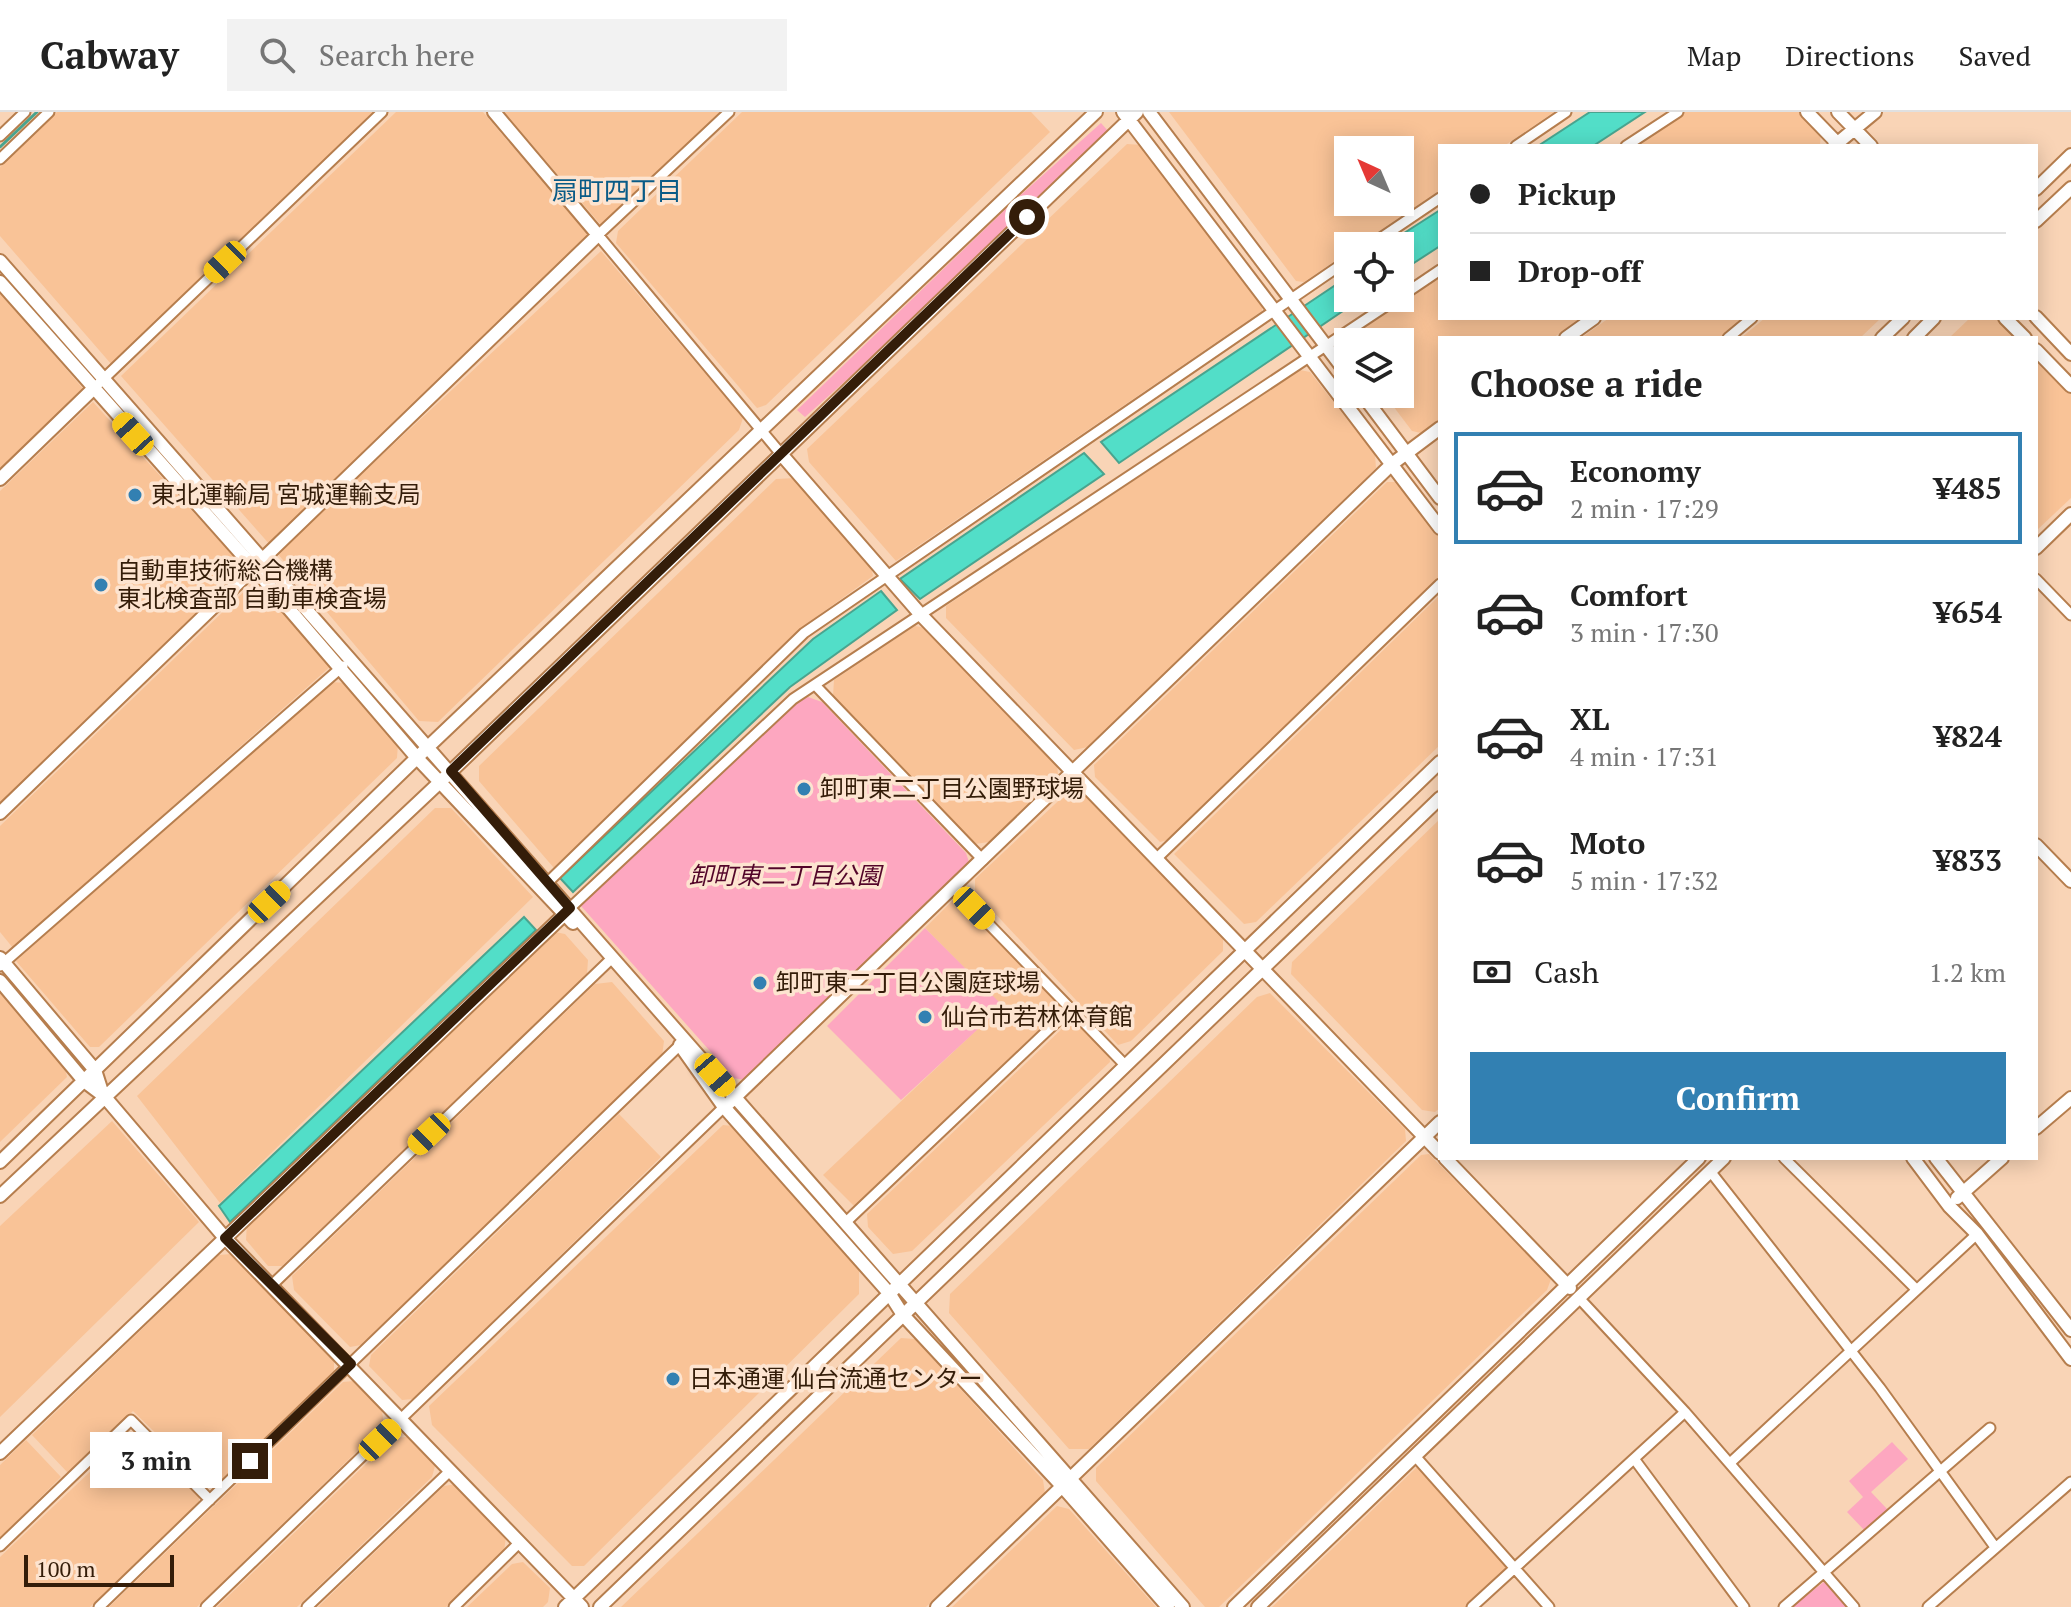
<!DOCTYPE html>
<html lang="en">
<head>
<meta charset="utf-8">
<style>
  body { margin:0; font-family:"PT Serif","Noto Sans JP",serif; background:#f2f2f2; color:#222; height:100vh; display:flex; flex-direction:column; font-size:30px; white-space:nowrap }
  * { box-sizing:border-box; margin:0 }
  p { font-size:26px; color:#767676 }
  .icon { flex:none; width:44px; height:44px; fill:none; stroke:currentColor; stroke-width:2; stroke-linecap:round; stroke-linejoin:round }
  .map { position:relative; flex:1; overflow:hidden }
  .panel { position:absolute; left:1438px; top:224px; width:600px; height:824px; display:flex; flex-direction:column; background:#fff; border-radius:0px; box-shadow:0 4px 20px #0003 }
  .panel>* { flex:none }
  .hud { position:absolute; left:1438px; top:32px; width:600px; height:176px; border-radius:0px; box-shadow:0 4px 20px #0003; display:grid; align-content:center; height:176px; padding:0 32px; background:#fff }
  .needle { width:52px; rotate:316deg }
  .fabs { position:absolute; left:1334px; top:24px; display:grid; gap:16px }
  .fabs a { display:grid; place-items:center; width:80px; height:80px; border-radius:0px; background:#fff; box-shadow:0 4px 20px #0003; font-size:40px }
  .scale { position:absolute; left:24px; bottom:20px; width:150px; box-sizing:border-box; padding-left:8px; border:4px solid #341d09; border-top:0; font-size:22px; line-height:28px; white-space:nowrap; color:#341d09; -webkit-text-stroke:6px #fde4d0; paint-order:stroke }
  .end { position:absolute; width:36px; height:36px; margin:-18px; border:10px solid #341d09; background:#fff; box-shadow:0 0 0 4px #fff }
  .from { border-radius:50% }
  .bubble { position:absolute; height:56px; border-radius:0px; background:#fff; box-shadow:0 4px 20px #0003; font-size:26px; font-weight:700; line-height:56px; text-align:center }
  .car { position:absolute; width:24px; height:48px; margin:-24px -12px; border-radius:10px; box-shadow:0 0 6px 2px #0007; background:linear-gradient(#f5c518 24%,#345 0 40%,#f5c518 0 76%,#345 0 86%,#f5c518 0) }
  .hud b { display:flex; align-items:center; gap:28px; height:76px; font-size:30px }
  .hud b+b { border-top:2px solid #e0e0e0 }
  .hud i { width:20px; height:20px; background:#222 }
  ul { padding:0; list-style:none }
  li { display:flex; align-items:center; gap:24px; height:112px; margin:0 16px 12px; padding:0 16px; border:4px solid transparent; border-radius:0px }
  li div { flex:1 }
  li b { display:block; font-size:30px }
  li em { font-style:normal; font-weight:700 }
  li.active { border-color:#3280b2 }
  li>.icon { width:72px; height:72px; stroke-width:1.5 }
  h2 { padding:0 32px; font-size:36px; line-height:96px }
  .pay { display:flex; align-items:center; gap:20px; height:88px; padding:0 32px; font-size:30px }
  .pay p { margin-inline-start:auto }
  .cta { display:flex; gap:16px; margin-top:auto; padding:16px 32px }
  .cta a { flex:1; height:92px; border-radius:0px; background:#3280b2; color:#fff; font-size:32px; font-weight:700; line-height:92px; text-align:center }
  header { display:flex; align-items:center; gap:48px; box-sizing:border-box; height:112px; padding:0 40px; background:#fff; border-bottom:2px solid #e0e0e0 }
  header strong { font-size:38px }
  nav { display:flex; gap:44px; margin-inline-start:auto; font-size:28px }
  .search { width:560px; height:72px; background:#f2f2f2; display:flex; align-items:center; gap:20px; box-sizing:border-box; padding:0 28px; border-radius:0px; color:#767676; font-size:30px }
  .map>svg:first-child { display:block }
</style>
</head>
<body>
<header>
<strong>Cabway</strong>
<div class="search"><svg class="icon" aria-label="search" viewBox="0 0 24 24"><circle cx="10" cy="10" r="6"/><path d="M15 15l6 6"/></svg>Search here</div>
<nav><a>Map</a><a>Directions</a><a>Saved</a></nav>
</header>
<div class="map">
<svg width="2071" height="1495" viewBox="0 0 2071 1495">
  <rect width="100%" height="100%" fill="#f9d4b6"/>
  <path fill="#f9c397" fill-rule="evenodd" d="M57,0H376L112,253L0,124V55Z
    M396,0H483L588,123L587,131L271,434L121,264Z
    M504,0H723L607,112L601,113Z
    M742,0H1031L1050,20L766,293L757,296L616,131L618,119Z
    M1169,0H1554L1504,34H1440V78L1357,134H1348V140L1304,170L1296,169ZM1348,38H1400V90H1348Z
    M1685,0H1802L1821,19L1820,33L1634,34Z
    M1127,32L1142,33L1262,193V199L896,449L809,350L807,337Z
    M601,139L743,306L739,318L438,610L419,609L277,441Z
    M1440,163V206H1581L1553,226H1440V308L1421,321L1412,319L1384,282H1400V230H1348L1346,234L1349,224Z
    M0,180L85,279L0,361Z
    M1609,206H1743L1719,226H1581Z
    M1765,206H1881L1860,226H1741Z
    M1970,206H1998L2018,226H1949Z
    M2036,245L2071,281V386L2036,419Z
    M1300,258L1310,260L1375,343L1376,356L1088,635L1074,638L946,506V494Z
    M93,290L245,457L0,696V379Z
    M796,366L871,454L873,464L819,503L554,756L479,669V654L776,367Z
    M1387,370H1397L1440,427V467L1168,728L1160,730L1095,665L1094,653Z
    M256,468L331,554L13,836L0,820V714Z
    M1440,483V633L1256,810L1244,812L1174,742Z
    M915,514L926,516L1057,651L1058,663L989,730L975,732L833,584L834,568Z
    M331,570L346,571L398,631L397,646L99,935H90L16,849Z
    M1070,678H1083L1223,826V839L1131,929L1118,933L975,780V767Z
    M435,696H451L533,785L220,1091L137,984Z
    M1440,707V996L1435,1000L1422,998L1291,862L1292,850Z
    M955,786L963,787L1060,889V898L854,1094L823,1063L1002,894L925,816Z
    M555,820L565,822L588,848L587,862L282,1154H268L246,1128L247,1111Z
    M612,870L664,929L662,944L361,1233L350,1235L294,1178L292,1164L595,872Z
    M0,876L65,956L67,965L0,1030Z
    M1270,881L1405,1017L1406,1029L1089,1337H1069L949,1201L950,1182L1257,885Z
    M1078,909L1109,941L1110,950L912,1139L893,1142L868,1115L867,1102L1068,911Z
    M619,1002L661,1045L413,1287L402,1288L369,1254L371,1243Z
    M112,1009L199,1110L0,1305V1114Z
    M723,1013L733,1014L859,1156V1182L584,1454H572L432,1313L429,1294Z
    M1429,1042L1551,1167L1547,1178L1219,1495H1205L1096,1369V1356L1421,1043Z
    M231,1142L334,1248V1261L221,1371L206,1370L133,1299L68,1361L32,1323L219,1143Z
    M901,1226L915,1227L1043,1368L1045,1381L926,1495H621Z
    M354,1269L382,1299L384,1313L197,1495H109L343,1270Z
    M139,1320L199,1380V1390L90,1495H0V1445L130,1322Z
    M407,1325L435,1354L432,1365L297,1495H217L393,1326Z
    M26,1328L61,1365L0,1426V1353Z
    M1418,1354L1509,1454L1466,1495H1272Z
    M456,1372L506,1425L504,1439L446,1495H318L444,1374Z
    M1057,1394L1069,1397L1156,1495H952Z
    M523,1450L550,1476L548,1490L543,1495H467L512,1452Z"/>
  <path fill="#fda7c0" d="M1101,11L1108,19L870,247L805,305L797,298L1013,90Z
    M808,585L822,590L966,741L969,750L744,968L734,966L581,794L795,592Z
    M925,816L1003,894L901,988L827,914Z
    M1892,1330L1908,1347L1871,1380L1888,1398L1866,1420L1847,1400L1863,1385L1849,1369Z
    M1824,1470L1846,1495H1791Z"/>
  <path fill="#52dec8" stroke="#49a48f" stroke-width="2" d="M1590,0H1645L1593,34H1538Z
    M1440,98V134L1400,160V134H1384Z
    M1346,166L1348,186H1362L1119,351L1101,330Z
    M1084,341L1104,362L920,487L900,467Z
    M881,479L897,498L790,575L573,780L560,766L813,527Z
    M524,805L536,818L230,1110L219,1094Z"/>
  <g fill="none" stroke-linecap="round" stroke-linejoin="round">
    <path stroke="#49a48f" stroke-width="3" d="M0,35L37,0"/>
    <defs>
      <path id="minor" d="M729,0L598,123L781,342
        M0,24L25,0
        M1516,34L1566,0
        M1626,34L1678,0
        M0,47L49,0
        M1369,134L1440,86
        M1400,185L1440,158
        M1728,226L1752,206
        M93,277L382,0
        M2036,467L2071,503
        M815,573L983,748
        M1156,747L1440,472
        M544,774L804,521L1348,148
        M954,776L1126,954
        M570,796L793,587L1398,186
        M0,854L343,554
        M1784,1046L1916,1177
        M1710,1059L1880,1276L1995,1435
        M846,1110L1070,897
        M273,1172L608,850
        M1579,1186L1685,1300L1854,1495
        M1415,1344L1549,1495
        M1635,1348L1744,1495
        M1730,1351L1977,1122
        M0,1434L131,1308L210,1388
        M99,1495L680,933
        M206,1495L724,995
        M307,1495L450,1359
        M454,1495L520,1430
        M1472,1495L1685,1300
        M1784,1495L1990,1316
        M1928,1495L2071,1370"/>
      <path id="tertiary" d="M1123,0L1440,416
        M1149,0L1348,263
        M1807,0L1840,34
        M1838,0L1871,34
        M1834,34L1875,0
        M2036,77L2071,43
        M2036,109L2071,76
        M0,149L1183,1495
        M0,170L253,455L418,647L573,811
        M2036,205L2071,242
        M2005,206L2025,226
        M1566,226L1594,206
        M1882,226L1903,206
        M1914,226L1934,206
        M2036,238L2071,274
        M1362,282L1440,386
        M781,342L921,503L1440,1041
        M0,367L93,277
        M2036,436L2071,402
        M0,701L598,123L494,0
        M2036,733L2071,769
        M0,846L95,958L103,983
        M0,869L84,969L104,984L225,1126L582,1495
        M680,933L724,995L889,1181L903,1203L1062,1374L1168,1495
        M729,991L1392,352L1440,316
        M2036,1016L2071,986
        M1445,1046L1570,1176
        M1913,1046L1949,1094L1977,1122L2071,1247
        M1936,1046L2071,1218
        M0,1050L429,634L1096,0
        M0,1084L440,670L1137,0
        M1957,1086L2002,1046
        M0,1341L568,799
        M565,1495L1440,650
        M600,1495L1440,686
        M937,1495L1440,1010
        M1234,1495L1699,1046
        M1258,1495L1724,1046"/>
    </defs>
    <use href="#minor" stroke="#b67e4e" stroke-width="13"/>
    <use href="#tertiary" stroke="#b67e4e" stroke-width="16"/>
    <use href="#minor" stroke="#fff" stroke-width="9"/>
    <use href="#tertiary" stroke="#fff" stroke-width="12"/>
  </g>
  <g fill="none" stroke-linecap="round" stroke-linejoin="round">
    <path stroke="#341d09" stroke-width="10" d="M250,1349L351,1252L225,1126L570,796L451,659L1027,105"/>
  </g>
  <g fill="#3280b2" stroke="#fde4d0" stroke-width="3">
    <circle cx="135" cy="383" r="8"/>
    <circle cx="101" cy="473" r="8"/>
    <circle cx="804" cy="677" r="8"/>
    <circle cx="760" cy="871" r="8"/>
    <circle cx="925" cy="905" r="8"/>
    <circle cx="673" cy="1267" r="8"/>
  </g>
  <g text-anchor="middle" stroke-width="7" stroke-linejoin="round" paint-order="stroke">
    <g font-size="24" fill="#341d09" stroke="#fde4d0" text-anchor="start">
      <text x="151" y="391">東北運輸局 宮城運輸支局</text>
      <text x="117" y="467">自動車技術総合機構<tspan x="117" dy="28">東北検査部 自動車検査場</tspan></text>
      <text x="820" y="685">卸町東二丁目公園野球場</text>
      <text x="776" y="879">卸町東二丁目公園庭球場</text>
      <text x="941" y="913">仙台市若林体育館</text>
      <text x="689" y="1275">日本通運 仙台流通センター</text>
    </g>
    <g font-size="24" font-style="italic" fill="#530529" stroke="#fde4d0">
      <text x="785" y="772">卸町東二丁目公園</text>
    </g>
    <g font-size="26" fill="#095b87" stroke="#fde4d0">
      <text x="617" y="88">扇町四丁目</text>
    </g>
  </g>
</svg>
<div class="fabs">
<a><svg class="needle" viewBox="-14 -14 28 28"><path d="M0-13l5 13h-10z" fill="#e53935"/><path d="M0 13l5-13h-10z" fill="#767676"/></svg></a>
<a><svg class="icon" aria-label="locate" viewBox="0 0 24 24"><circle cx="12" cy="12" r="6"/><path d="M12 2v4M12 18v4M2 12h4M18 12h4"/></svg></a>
<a><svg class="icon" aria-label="layers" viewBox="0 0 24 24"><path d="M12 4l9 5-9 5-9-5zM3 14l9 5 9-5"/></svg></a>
</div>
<div class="scale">100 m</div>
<i class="end from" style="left:1027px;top:105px"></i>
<i class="end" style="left:250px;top:1349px"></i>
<div class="bubble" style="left:90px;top:1320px;width:132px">3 min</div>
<i class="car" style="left:225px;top:150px;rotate:226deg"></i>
<i class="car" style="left:133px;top:322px;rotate:318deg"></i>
<i class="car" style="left:269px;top:790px;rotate:46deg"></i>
<i class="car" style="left:974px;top:796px;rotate:136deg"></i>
<i class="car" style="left:715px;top:963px;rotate:139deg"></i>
<i class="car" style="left:429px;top:1022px;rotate:226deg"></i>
<i class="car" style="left:380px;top:1328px;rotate:46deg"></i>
<div class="hud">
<b><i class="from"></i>Pickup</b>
<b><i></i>Drop-off</b>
</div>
<section class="panel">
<h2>Choose a ride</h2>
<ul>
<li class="active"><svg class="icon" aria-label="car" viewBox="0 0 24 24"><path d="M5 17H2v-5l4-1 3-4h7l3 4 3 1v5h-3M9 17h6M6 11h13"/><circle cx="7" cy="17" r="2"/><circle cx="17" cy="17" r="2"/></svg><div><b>Economy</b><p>2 min · 17:29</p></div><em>¥485</em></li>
<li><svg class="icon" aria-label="car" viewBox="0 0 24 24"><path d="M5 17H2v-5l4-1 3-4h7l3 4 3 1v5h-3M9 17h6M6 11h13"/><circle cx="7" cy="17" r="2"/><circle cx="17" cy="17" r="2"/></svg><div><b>Comfort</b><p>3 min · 17:30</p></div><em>¥654</em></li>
<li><svg class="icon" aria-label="car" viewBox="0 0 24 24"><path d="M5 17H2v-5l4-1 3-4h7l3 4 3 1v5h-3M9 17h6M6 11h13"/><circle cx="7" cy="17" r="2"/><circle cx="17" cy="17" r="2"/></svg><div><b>XL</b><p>4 min · 17:31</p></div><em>¥824</em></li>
<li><svg class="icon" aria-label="car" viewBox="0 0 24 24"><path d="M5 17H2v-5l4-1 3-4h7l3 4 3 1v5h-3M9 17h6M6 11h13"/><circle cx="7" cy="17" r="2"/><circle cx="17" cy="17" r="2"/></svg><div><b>Moto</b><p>5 min · 17:32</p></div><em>¥833</em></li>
</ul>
<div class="pay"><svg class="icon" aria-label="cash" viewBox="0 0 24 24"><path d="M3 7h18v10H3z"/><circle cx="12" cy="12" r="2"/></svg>Cash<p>1.2 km</p></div>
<div class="cta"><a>Confirm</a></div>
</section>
</div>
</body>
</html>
